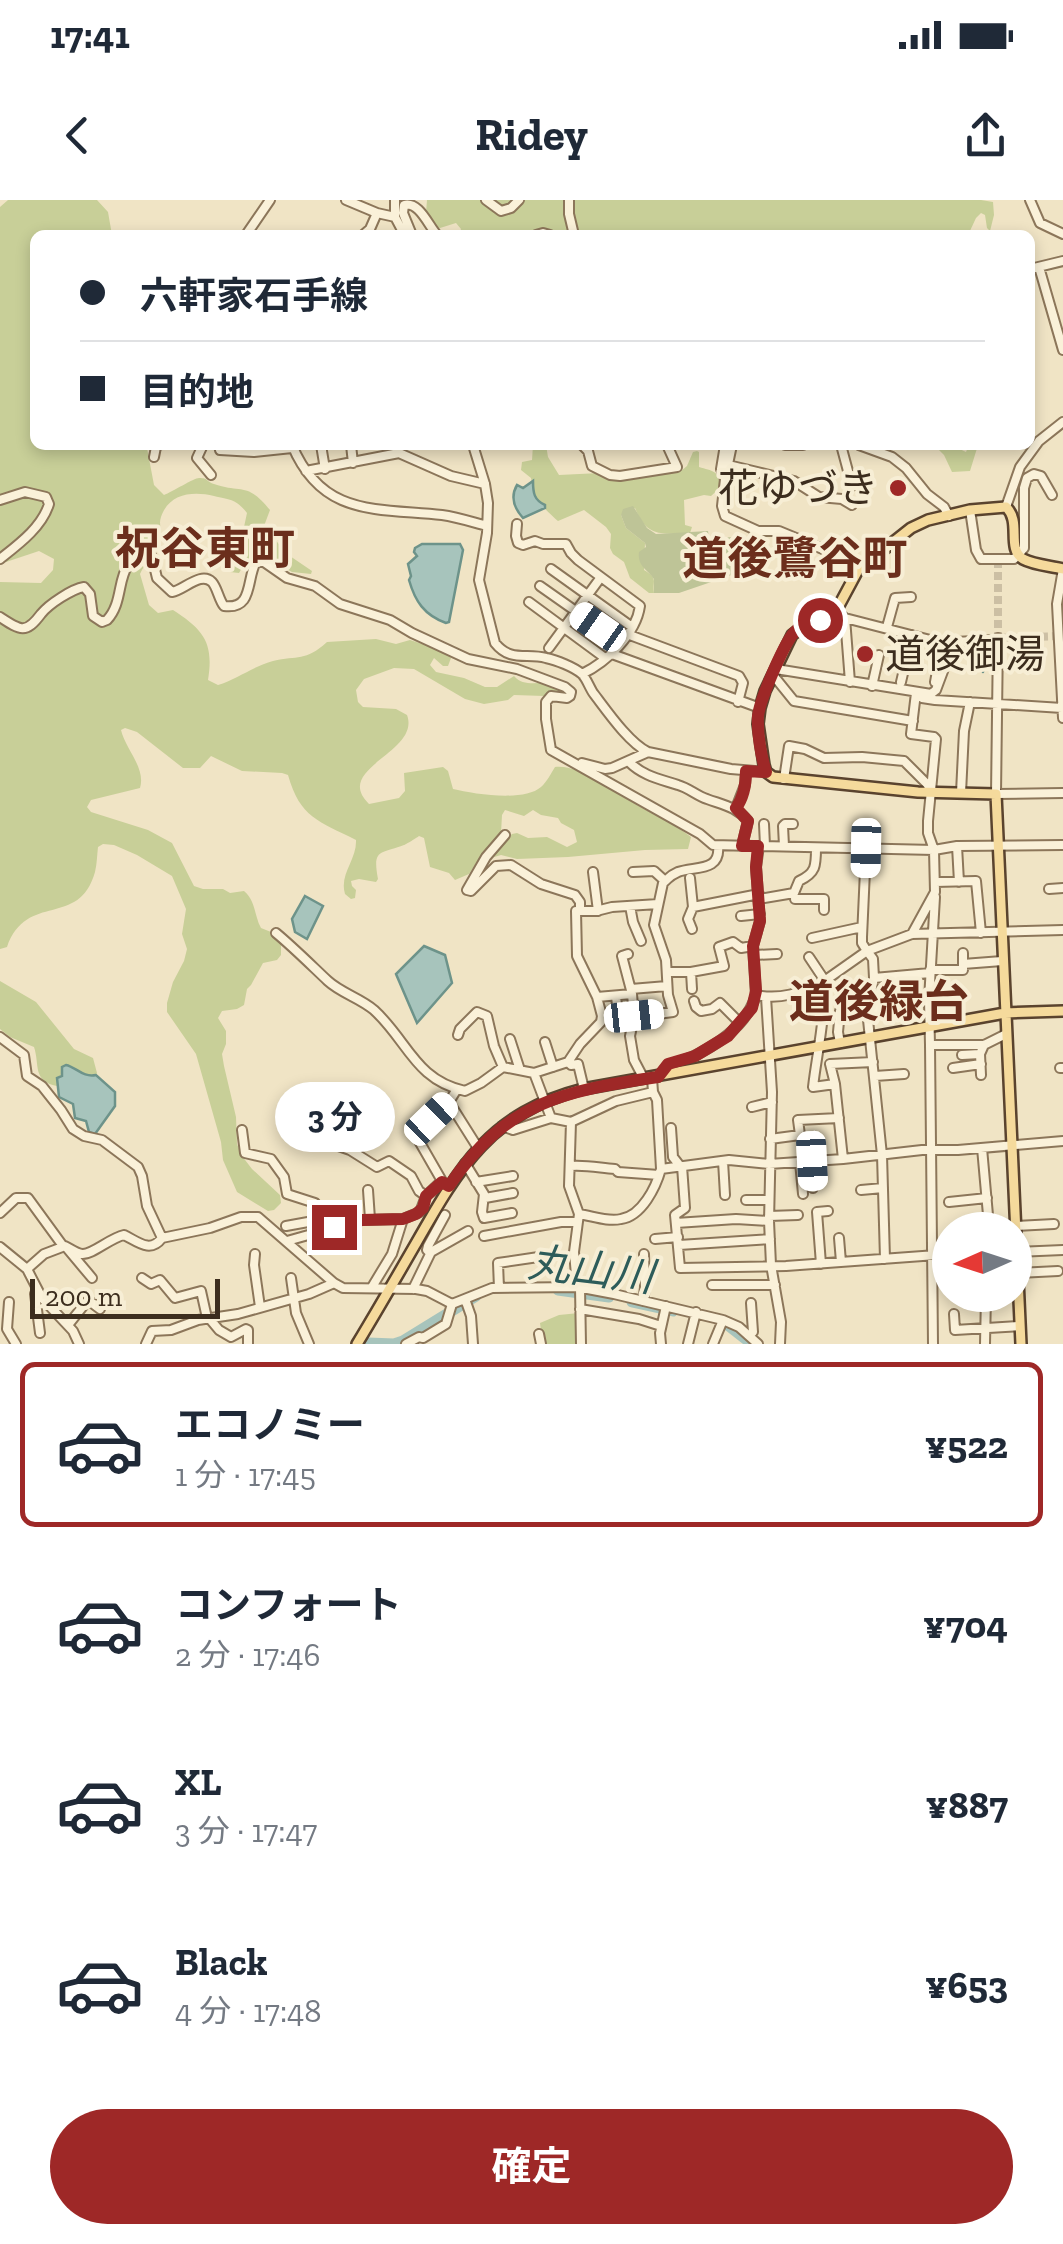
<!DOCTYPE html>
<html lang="ja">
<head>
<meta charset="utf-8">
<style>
  body { margin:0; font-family:"Zilla Slab","Noto Sans JP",serif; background:#f6f6f7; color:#1f2937; height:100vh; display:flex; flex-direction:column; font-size:38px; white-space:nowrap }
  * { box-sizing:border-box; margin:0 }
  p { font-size:32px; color:#747a83 }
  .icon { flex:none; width:55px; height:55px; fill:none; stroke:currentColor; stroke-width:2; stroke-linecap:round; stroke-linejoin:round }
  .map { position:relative; height:1144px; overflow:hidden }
  .details { display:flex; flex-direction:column; background:#fff; flex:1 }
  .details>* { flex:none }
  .hud { position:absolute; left:30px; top:30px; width:1005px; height:220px; border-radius:15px; box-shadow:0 5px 15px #0003; display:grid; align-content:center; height:220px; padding:0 50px; background:#fff }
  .needle { width:65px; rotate:267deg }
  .controls { position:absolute; left:932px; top:1012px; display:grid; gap:20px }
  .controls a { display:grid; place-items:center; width:100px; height:100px; border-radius:50%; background:#fff; box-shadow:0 5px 15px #0003; font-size:50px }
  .scale { position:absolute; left:30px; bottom:25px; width:190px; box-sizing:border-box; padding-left:10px; border:5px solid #3c2d1e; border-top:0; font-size:28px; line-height:35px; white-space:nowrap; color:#3c2d1e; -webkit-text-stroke:8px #f7eed5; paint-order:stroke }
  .end { position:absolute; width:45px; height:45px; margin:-22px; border:12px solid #9e2827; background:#fff; box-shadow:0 0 0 5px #fff }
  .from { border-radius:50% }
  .bubble { position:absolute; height:70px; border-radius:35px; background:#fff; box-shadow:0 5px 15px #0003; font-size:32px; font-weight:700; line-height:70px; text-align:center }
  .car { position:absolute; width:30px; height:60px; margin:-30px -15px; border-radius:12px; box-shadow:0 0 8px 2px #0007; background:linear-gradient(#fff 24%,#345 0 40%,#fff 0 76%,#345 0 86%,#fff 0) }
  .hud b { display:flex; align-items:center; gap:35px; height:95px; font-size:38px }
  .hud b+b { border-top:2px solid #e0e1e3 }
  .hud i { width:25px; height:25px; background:#1f2937 }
  ul { padding:18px 0 0; list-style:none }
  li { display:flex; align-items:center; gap:30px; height:165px; margin:0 20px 15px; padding:0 30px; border:5px solid transparent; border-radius:15px }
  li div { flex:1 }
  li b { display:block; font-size:38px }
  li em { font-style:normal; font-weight:700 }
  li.selected { border-color:#9e2827 }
  li>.icon { width:90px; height:90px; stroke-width:1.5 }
  .primary-button { display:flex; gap:20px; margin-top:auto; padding:20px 50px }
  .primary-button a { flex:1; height:115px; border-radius:60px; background:#9e2827; color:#fff; font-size:40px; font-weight:700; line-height:115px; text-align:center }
  .status { display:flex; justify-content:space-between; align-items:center; height:70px; padding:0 50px; background:#fff; direction:ltr }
  .status svg { height:28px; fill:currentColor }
  header { display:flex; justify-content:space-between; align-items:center; height:130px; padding:0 50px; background:#fff; font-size:45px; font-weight:700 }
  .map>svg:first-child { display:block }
</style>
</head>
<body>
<div class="status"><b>17:41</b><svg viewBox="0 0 49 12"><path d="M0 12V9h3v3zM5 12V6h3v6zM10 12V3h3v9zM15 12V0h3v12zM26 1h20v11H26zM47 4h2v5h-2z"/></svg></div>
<header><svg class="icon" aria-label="back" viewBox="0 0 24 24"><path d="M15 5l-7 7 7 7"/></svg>Ridey<svg class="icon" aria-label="share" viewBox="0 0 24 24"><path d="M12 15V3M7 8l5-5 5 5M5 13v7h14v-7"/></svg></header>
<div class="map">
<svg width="1063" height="1144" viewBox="0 0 1063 1144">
  <rect width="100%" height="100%" fill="#f0e4c5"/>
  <path fill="#c8cf98" d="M8,0H97L108,12L112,35H35V245H150L147,248L154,285L164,295C172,292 194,278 199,278C209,278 205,281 214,284C243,294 246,281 270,310L264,326L287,354L312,371L311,374L292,372L258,353L246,361L239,373L230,372L228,348L244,327L247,313C236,299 231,300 214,296C193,291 169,293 161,317C158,325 163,333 161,340C159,352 145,362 140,374L149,405L158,413L173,410C204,430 214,443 208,480L218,485C237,479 254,466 273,461C298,455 305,462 327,442L376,439L396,444L410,440L444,451L451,458L448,466H443L434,458L430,465L436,472L464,478L485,487H497L514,476C523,487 538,482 551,483L562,493H551L544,496L514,495L508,500L484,504L465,499L414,469L394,468L364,479L356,490L358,502L363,507L396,509L407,515C421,553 332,568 369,604L399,598L405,591L404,573L443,567L448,571L453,589C474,594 524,602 541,587C547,582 551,573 555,567C582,564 618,595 642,608C659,617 676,625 691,637L688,649L645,650L568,657L517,659L501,655L491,658L490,655L512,634L517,633L528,638L547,637L567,647L577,642L574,630L561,623L558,618L541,615L533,610L524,616L505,610L502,615L501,633L478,660L469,674L455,680L449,673L430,667L424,638L419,636C418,637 405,645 404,645C381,654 372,648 378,679L376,682L359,679L351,681L352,686L356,690L355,698L351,699L345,694C339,674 357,660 356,640C319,621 300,618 288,575L282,573L242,571L211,556L200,568H183L137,532L125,528L121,530C126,550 146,568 140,588L91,600L87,607L91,612L148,630L172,643L194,686L203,689H223L230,693L244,691C256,701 254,715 261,728L271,732L281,743V755L277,760L263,763L251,785L247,789L244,805L237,809L222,811L218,818L226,831V844L222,854L224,866L236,917L237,944L242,956L252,969L280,995L281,1003L274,1010L268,1011L237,992L223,960L221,942L196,854L167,812V803L173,782L184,761L187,749L182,734L186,709L172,676L137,655L114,645L103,644L98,647C97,655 97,664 95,672C79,729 27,691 7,747L0,749V382L41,383L53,370L54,359L39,351L0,364V7Z
    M427,0H981L993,2L994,15L990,31L987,28L985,15L981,13L976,18L969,33L962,35H459L461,29L456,23L440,28L430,26L426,13Z
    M533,245H546L548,257L559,275L600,273L614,280L681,271L687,266L693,252L697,251L699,252V267C712,271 720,270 720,288L711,296L704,295L684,300L685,325L692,327L690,333C661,333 648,339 635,308L621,315L626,328L645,343L644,370C659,379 652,380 654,393H649L630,378L624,362L613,354L610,348L611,334L606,327L584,310L558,321C552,316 535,300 533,293C532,288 532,283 531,278L521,270L522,262L532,260Z
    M934,245H951L966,252L969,245H978L970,271L952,272L944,255Z
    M0,781L36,802L74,849L93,858L97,873L96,875L90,877L76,870L64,872L57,878V886C32,881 40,865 34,847L10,837L0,829Z
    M579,1113L580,1144H543L540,1123L559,1115Z"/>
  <path fill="#bec497" d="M633,306L647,328L656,334L708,331L709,338C736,337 752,333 764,362L761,365L679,393H654V379C647,369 637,366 639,352L646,347L645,343L626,328L621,315L623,309Z"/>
  <path fill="#a7c4bc" stroke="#6d938a" stroke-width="2.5" d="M533,281C533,293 534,300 545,305V308L523,318C514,308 510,297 517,285L523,288Z
    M422,344H460L463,350L449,422L446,423C424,415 415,401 409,380L411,376L408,364L417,356L414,352L415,348Z
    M305,696L323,706L307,739L295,732L292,719Z
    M424,746L445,755L452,783L417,823L396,774Z
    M66,865C76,867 83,878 96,875L115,892V906L95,934L89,932L86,921L75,918L73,904L59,897L57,878L62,876V867Z"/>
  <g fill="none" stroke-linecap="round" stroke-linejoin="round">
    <path stroke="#6d938a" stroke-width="2.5" d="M983,472L986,462"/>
    <path stroke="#a7c4bc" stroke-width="11" d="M558,1090L609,1097
      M632,1102L673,1111
      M725,1123L752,1144
      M368,1143L394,1144L403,1141L476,1096"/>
    <path stroke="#ccbfa4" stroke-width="8" stroke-dasharray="8 4" stroke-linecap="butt" d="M998,360V438L1063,436"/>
    <defs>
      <path id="minor" d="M346,0L377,13L395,17V0
        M486,0L501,11L511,8L519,0
        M569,0V14L574,35
        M1030,0L1040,23L1063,34
        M395,17L404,34
        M246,35L270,0
        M363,35L370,29L377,13
        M412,35L403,13L404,5C419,1 428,25 437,35
        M536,35L543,33L550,35
        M1039,67L1063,150
        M1030,69L1063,61
        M203,245L197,258L211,275
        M219,245L220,250L254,252L292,248
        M292,245C322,317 376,308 442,315C457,317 472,322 487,326
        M321,245L325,269
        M351,245L353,263
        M473,245L485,284L488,303L487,333L479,380L495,443C510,462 526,453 546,458C556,460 574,467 582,474C587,479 590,489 594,494C607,511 629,543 648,552
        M582,245L588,251L592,266L610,275L620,276L677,267L667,245
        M725,245L721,269L725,279L722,306L725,316L758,331H779L825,350L858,370
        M785,245H803
        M841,245L852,286
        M859,245L892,257L906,268L927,294L944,307L949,316
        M154,257L156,247L159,245
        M728,265L794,281L819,297L842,299L852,305
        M727,269L732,245
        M306,271L399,253L451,276L485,284
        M0,300L25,292L46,297L49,304C42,327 19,344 0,359
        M1006,307L1020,267L1039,241L1063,222
        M970,310L976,350L981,359H1014L1024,348V288L1027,278L1034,274L1041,276L1052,295
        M517,324L516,336L518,343L523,345L535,341L543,344H566L571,353L578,360L640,406C636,434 607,462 582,474
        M551,369L632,427
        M1063,369L1057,404L1063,518
        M540,386L621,443
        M529,402L605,458
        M836,411L845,418L942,443L935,482
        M0,417C21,431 26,434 41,414C49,404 72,389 84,387L90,394L93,416L102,422L107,420C129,397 110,356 152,357L157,378L172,392C184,390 201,371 212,382C217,387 219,400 224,406C254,410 246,379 256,362H264L287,378L315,386L340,404L390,420L412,433L468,459L517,469L565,487L571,492L570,496L567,498L551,496L546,502V519L551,550L700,634L713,645L934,650L935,692L912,734
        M845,418L850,482
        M887,427L895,398L911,397
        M627,434L739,476L743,483L738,502
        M998,438L996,594L1063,593
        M549,448L601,377
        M612,454L760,508
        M776,469L931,494L936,490L954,442L997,440
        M773,475L794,501L913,521
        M901,482L912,435
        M872,486L879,455
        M1062,508L935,500L922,498L916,493L911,534L934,537L936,539L928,621V633L934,650L957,646L1063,645
        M629,562C643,576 660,579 678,585C689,588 697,596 707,599C723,605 737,607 748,621L742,646
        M582,563L605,569L612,568L648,552L731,569L766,572
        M784,579L789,546L805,549L824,558L862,557L904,561L927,584L932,592
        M961,593L964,531L970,502
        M736,608L745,585L746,571
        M764,624L765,646
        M505,635L486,657L467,690L471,691L496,666L511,665L541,684L575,695L580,702V710
        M784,646L783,626L785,624H793
        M957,646L959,682
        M593,672L598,711
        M633,672L654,671L665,681
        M690,678L693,707L759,694
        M935,682L976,681L981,733
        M1049,689L1063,688
        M935,697L929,800L930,845H984L1006,834
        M759,699L794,693L799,681C816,673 816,666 816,648
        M795,699H824V710
        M630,706L633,722L641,741
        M741,716L760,714
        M692,729L688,719L693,707
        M276,733C293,747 312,766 328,781C341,793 360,798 374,810C408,841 415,880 465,891L481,883L503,867L534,873L568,862L580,844L601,822L602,816L597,797L577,756L576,711H596L612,707L658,704
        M812,738L862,727
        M754,755L777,754
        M809,757L825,781
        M963,764L1002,761
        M930,770H963V753
        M668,772H691L724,766L719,747L733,742L741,748L753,746
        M691,772L692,789
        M874,778L930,773
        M631,789L667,786
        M632,794L634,817L630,836L634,860L644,879
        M756,795L753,746L760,721L756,667L759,646
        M616,796L618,815
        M597,797L632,794L622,756L628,754
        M766,797L772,892L769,1021L771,1065L781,1122L780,1144
        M694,801L696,807L701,811L712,809L720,803L740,823
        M867,810L929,800
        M840,811L838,832L840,843
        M634,817L673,812L668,795L666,760L654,725L663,683C670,677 669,676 678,672C695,666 721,672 718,646
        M458,835L460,829L477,812L487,816L494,846L503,867
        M0,837L24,855L27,876L42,886L61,910L73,929L84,936L102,940L138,967L142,976L147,1006L162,1038
        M510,839L520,870
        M545,842L553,867
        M930,845L933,1144
        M962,855L980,854
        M568,862L571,865L578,864L584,889
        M953,868L981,864
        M1060,868H1063
        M534,873L551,918
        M981,875L980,854L984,845
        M875,876L904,874
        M658,877C672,859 674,865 692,857C719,844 747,825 756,795C780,800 801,793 823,782
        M835,884L813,887C817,852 826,818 823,782L867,751L862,743V737L866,648
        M449,902L478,948
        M752,907L772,902
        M571,922L569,986L579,1014L574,1052L577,1087
        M502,926L513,930L551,918L571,922L616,901L653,892L652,878
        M671,928L673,957L680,966
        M242,930L245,953L271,959L284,977L287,994L315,1003L316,1014L324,1029
        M770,939L800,935L798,920L839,918
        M324,941L350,950L377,967L389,961L411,976L419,991L426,996
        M982,948L988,1015L985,1030
        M843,959L835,884L830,864L873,862
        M723,961L725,995
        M812,961L813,988
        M800,962L803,994
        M465,963L484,994L482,1012L484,1018L512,1013
        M571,966C588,965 600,968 615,969L618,972L659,975
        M682,966L685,1008L675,1015L680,1068L786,1066L950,1054
        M661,969L729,960L769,964L843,959L922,950H958L1063,941
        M442,981L415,934L449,902L457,889
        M476,982L513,976
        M368,990L370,1019
        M861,990L883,988
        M485,998L513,993
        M746,1000H769
        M949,1002L987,998
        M0,1013L16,998H28L63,1046
        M579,1014C593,1016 607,1022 621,1019C642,1016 656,987 661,969L657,900L653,892
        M769,1016L798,1015
        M676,1023L736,1019L769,1021
        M286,1026L319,1020
        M1015,1026L1054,1024
        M484,1036L561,1022H578
        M839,1038L841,1062
        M655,1039L678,1037
        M287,1041L362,1020L403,1019
        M679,1045L770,1039
        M0,1047L27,1069
        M66,1047L92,1078
        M1015,1052L1063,1050
        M430,1053L427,1050L428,1046L445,1015
        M255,1054L254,1065L260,1107
        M885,1059L882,955L867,810L874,778L873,759L867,751L912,734L1063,730
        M821,1064L817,1012L828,1011
        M1018,1073L1058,1071
        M142,1078L151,1084L160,1080L175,1098L201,1091L207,1118
        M291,1078L296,1113L309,1144
        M712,1085H775
        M372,1087L392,1054L403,1019L420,1012L426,996L442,981L449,987
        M499,1088L498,1063L552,1055
        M580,1088L581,1144
        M413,1089L431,1052L468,1031
        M37,1090L35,1094L40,1133
        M465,1099L471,1116L473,1144
        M643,1101L645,1088L644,1054
        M9,1102L7,1129L16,1144
        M580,1109L639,1119L661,1126
        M954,1114L955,1130L1020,1126
        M209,1118L219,1130L231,1137L246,1129L248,1130V1144
        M68,1125L88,1100L100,1109
        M539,1134L541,1144
        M749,1136L753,1132L751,1103
        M79,1144L73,1131L42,1098L27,1069L44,1054L65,1046C71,1049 76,1053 82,1054C92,1055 110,1038 124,1035C137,1041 150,1054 162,1038L210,1028L241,1017H258L334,1083L343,1088L416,1089L427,1091L452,1104
        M146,1144L152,1131L171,1130L198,1120L238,1114L309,1094L334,1083
        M406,1144L419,1137L423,1138L446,1124L452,1104L492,1088L577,1087L614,1094L723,1120L739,1127L758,1144
        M661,1144L660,1133L666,1106
        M688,1144L696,1112
        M713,1144L723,1120
        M985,1144L986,1095"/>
      <path id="major" d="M357,1144C377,1111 396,1078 415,1045C460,966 490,913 583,889L1005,813L1063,811
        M1021,1144L996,594L918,592L773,577L766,572L764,565L758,524L760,508L765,491L792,435L806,424L826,417L836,411L858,370L911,328L928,320L970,310L1006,307C1022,322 1006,348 1023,359C1034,365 1051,366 1063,369"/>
    </defs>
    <use href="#minor" stroke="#8c765a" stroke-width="12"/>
    <use href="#major" stroke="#5a432e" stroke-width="14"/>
    <use href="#minor" stroke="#faf1d9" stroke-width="8"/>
    <use href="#major" stroke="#f5da9c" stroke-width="9"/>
  </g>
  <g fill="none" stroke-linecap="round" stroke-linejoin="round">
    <path stroke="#9e2827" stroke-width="12" d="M334,1027L362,1020L403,1019L416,1014L423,1008L426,996L442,982L449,986C506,902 563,891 658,877L668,864L695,856L728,836L752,808L756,791L753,746L760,721L756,667L758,646H742L748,621L736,608C744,597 746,585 746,571L766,572C761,556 757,533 758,516C760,499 782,449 792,435C799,426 809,423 820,420"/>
  </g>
  <g fill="#9e2827" stroke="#f7eed5" stroke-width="4">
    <circle cx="898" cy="288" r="10"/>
    <circle cx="865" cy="454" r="10"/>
  </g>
  <g text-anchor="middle" stroke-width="8" stroke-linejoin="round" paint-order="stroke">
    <g font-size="40" fill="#3c2d1e" stroke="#f7eed5" text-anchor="end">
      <text x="878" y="302">花ゆづき</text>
      <text x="885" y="468" text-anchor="start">道後御湯</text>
    </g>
    <g font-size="42" font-style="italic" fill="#2d5c5a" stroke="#f7eed5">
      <text transform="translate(591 1069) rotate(7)" y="15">丸山川</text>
    </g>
    <g font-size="45" font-weight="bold" fill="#6b2e1c" stroke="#f7eed5">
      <text x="205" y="364">祝谷東町</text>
      <text x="795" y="374">道後鷺谷町</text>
      <text x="879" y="817">道後緑台</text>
    </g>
  </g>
</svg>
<div class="controls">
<a><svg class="needle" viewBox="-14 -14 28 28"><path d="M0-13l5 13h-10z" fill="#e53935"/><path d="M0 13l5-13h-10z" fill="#747a83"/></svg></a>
</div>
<div class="scale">200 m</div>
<i class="end from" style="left:820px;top:420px"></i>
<i class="end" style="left:334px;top:1027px"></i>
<div class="bubble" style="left:275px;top:882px;width:120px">3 分</div>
<i class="car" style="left:598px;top:427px;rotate:305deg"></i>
<i class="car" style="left:866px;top:648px;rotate:181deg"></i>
<i class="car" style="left:634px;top:816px;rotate:84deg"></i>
<i class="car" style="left:431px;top:919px;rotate:46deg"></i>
<i class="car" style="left:812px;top:961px;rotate:177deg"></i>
<div class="hud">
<b><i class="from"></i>六軒家石手線</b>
<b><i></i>目的地</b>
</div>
</div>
<section class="details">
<ul>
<li class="selected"><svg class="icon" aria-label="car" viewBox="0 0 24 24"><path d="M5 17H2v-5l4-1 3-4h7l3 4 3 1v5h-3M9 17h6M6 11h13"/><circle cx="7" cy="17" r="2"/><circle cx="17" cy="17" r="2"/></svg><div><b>エコノミー</b><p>1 分 · 17:45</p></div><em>¥522</em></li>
<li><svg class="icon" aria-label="car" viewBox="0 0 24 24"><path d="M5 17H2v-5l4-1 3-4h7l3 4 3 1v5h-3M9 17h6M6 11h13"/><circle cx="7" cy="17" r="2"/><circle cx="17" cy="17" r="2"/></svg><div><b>コンフォート</b><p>2 分 · 17:46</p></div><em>¥704</em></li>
<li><svg class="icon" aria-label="car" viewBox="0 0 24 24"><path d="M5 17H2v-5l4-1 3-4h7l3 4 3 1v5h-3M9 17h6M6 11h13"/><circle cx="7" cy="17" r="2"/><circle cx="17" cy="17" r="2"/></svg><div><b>XL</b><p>3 分 · 17:47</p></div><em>¥887</em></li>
<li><svg class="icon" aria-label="car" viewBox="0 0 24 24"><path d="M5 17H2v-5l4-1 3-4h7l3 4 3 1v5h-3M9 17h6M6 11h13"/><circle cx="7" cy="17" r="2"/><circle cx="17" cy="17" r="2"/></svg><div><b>Black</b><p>4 分 · 17:48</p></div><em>¥653</em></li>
</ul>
<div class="primary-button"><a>確定</a></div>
</section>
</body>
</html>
